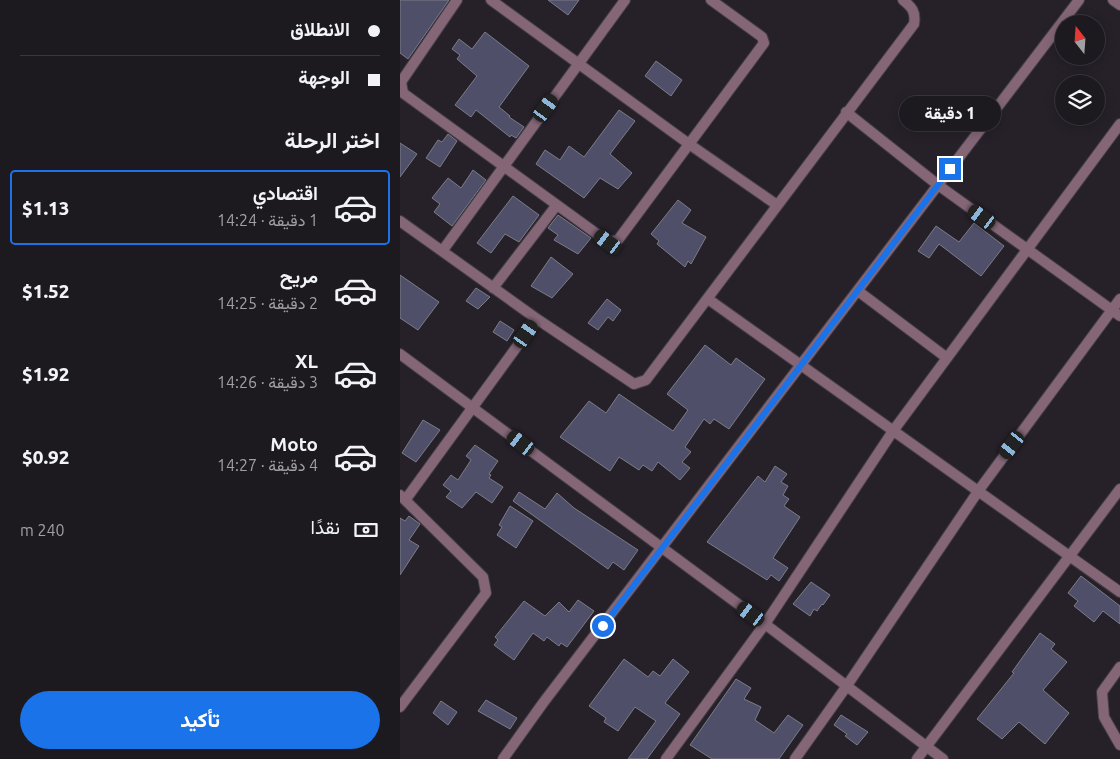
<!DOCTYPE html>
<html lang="ar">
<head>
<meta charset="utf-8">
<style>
  body { margin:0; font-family:Ubuntu,Vazirmatn,sans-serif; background:#252228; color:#f1f3f6; direction:rtl; height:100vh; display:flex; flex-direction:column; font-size:19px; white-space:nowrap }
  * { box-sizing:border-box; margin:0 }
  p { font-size:16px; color:#a0a0a4 }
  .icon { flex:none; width:28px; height:28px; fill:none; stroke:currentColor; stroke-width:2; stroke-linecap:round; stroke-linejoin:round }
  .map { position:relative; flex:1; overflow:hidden; direction:ltr }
  .details { display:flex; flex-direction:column; background:#1c191f; width:400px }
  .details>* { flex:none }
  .hud { display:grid; align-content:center; height:110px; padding:0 20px; background:#1c191f }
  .needle { width:32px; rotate:343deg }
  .fabs { position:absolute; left:655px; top:15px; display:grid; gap:10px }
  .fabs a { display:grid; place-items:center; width:50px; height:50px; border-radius:50%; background:#1c191f; box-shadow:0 2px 12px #0003,0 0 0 1px #3a383d; font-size:25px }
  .end { position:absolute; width:22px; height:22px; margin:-11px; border:6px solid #1a73e8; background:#fff; box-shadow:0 0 0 2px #fff }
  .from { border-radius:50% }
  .bubble { position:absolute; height:35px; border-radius:18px; background:#1c191f; box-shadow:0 2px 12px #0003,0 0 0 1px #3a383d; font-size:16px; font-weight:800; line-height:35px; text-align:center; direction:rtl }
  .car { position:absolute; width:15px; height:30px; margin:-15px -8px; border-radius:6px; box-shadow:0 0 4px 1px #0007; background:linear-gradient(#222 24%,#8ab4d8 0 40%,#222 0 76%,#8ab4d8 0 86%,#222 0) }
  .hud b { display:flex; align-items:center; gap:18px; height:48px; font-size:19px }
  .hud b+b { border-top:1px solid #3a383d }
  .hud i { width:12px; height:12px; background:#f1f3f6 }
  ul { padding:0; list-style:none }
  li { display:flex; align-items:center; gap:15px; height:75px; margin:0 10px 8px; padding:0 10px; border:2px solid transparent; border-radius:5px }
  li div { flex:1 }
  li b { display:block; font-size:19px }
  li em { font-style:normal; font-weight:800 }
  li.active { border-color:#1a73e8 }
  li>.icon { width:45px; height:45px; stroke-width:1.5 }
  h2 { padding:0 20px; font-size:22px; line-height:60px }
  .pay { display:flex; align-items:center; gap:12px; height:55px; padding:0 20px; font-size:19px }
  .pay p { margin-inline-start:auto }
  .action { display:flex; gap:10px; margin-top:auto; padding:10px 20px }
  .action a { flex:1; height:58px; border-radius:30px; background:#1a73e8; color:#fff; font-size:20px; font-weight:800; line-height:58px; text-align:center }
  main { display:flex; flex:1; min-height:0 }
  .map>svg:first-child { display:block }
</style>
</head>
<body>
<main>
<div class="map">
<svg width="720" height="759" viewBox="0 0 720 759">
  <rect width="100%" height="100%" fill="#262129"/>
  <path fill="#4f4f69" stroke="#7c7c87" d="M0,0H49L8,59L0,53Z
    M148,0H179L168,15Z
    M85,32L129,66L99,107L110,116L109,117L124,127L116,138L111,135L110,137L76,110L71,117L55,105L77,76L57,59L60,55L52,49L59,39L72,49Z
    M256,61L282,80L271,96L245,76Z
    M219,110L235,121L210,154L232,173L218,189L200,178L184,198L136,164L145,150L160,160L169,146L184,157Z
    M48,134L57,141L40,167L26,158L38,140L42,142Z
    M0,143L17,154L0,177Z
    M73,170L86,180L52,226L34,212L40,204L32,198L48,178L61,188Z
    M113,196L139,215L119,242L105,234L91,253L77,243Z
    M278,200L291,210L282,223L306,237L291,264L288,261L285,267L257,244L259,241L251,234Z
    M158,215L191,238L178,254L154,240L158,235L148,228Z
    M574,223L604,246L581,276L539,244L529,258L518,251L536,226L559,242Z
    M151,257L173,274L152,298L131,286Z
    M0,275L39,302L18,330L0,318Z
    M76,288L90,297L78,309L66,301Z
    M207,299L221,310L213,321L208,317L198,330L188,323Z
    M100,321L114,330L107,341L93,332Z
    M305,345L331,365L336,358L365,379L329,429L314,419L310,424L304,419L285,447L291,452L282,462L290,468L280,480L258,462L252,471L243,465L239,470L219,457L210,471L160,437L189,401L206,413L219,394L273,431L288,410L267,394Z
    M23,420L40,430L16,462L2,453Z
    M75,445L98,461L89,474L91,475L89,478L103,487L92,503L76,492L62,508L46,497L51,491L43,485L51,475L58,480L71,460L66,456Z
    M375,466L387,474L381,482L388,486L383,495L389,499L384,506L400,517L373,558L388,568L379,581L371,575L367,580L307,542L358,476L365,482Z
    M119,492L145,509L157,493L174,508L238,550L224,570L213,562L208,569L113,501Z
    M110,506L133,521L116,548L97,535L102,527L99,525Z
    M9,516L20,524L9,540L19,546L0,575V518L5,521Z
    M681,576L720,606V624L703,611L694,622L674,606L678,601L668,593Z
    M411,582L430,595L423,605L422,604L417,611L414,609L410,616L393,604Z
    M178,600L194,611L167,647L161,643L159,646L147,637L144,641L133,633L114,660L94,645L98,640L95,637L124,601L145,616L159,602L169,612Z
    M640,633L655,644L651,649L667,662L643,690L669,713L645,744L619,722L602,739L577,719L614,673L612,672Z
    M224,659L248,677L253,671L260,676L273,659L289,672L265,703L280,714L247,759H228L256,721L235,707L218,731L204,722L206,718L189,706Z
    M336,679L351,688L344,699L361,707L355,720L374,733L388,715L403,725L379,759H312L290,745Z
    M86,700L117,718L110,729L78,711Z
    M41,701L57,712L48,725L33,713Z
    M441,715L468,732L457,745L445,736L447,734L434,725Z"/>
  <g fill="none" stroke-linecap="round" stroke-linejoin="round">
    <defs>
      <path id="minor" d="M57,0L1,82L3,93L208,242L218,240L364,43L362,37L311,0
        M91,0L289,144L377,205
        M446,112L538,185L720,316
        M0,221L137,319L234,384L246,380L514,24C516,12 512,7 503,0
        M43,250L225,0
        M93,288L156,206
        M458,291L547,358
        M308,299L720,592
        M0,354L365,624L543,759
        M0,495L83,577L86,593L0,707
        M6,499L137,319
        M720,667L702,692L704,717L720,745
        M103,759L143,703L679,0
        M266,759L365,624L493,431L720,124
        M395,759L446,687L579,490L720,299
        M517,759L720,489"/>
      <path id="tertiary" d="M713,0L720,5"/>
    </defs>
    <use href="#minor" stroke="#433e46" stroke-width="12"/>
    <use href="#tertiary" stroke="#433e46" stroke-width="12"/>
    <use href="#minor" stroke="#846677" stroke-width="10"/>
    <use href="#tertiary" stroke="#846677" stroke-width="10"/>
  </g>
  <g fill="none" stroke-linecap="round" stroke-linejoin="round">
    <path stroke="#1a73e8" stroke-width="6" d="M203,626L550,169"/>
  </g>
</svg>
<div class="fabs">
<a><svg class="needle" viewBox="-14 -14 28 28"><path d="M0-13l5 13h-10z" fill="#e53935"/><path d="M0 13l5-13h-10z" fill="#a0a0a4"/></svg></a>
<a><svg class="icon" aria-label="layers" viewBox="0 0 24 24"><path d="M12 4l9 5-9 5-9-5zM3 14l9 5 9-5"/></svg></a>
</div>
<i class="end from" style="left:203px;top:626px"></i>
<i class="end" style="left:550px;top:169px"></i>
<div class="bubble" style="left:499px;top:96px;width:102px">1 دقيقة</div>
<i class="car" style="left:146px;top:108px;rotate:36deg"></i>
<i class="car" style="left:582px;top:217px;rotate:306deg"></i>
<i class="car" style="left:208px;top:242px;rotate:306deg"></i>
<i class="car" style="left:126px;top:334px;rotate:35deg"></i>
<i class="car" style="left:121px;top:443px;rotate:307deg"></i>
<i class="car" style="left:612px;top:445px;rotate:217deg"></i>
<i class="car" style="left:351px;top:614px;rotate:306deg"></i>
</div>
<section class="details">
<div class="hud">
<b><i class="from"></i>الانطلاق</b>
<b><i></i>الوجهة</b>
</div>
<h2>اختر الرحلة</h2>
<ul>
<li class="active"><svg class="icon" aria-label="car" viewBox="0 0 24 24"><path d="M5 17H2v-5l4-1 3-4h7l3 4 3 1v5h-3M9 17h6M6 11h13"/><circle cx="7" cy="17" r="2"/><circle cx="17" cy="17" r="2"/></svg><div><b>اقتصادي</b><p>1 دقيقة · 14:24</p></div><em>$1.13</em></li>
<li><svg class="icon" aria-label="car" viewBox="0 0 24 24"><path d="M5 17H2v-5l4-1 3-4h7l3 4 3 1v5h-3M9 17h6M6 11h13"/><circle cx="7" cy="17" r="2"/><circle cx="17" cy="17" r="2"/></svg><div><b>مريح</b><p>2 دقيقة · 14:25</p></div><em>$1.52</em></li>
<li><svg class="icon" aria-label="car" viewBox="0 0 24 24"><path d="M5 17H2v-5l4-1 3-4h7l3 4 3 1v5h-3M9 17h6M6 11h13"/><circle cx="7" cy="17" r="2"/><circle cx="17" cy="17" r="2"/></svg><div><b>XL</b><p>3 دقيقة · 14:26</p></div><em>$1.92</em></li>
<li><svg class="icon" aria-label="car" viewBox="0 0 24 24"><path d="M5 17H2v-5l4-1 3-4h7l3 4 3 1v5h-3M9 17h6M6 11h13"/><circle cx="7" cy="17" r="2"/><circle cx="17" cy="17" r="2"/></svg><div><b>Moto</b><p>4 دقيقة · 14:27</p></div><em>$0.92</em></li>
</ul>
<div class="pay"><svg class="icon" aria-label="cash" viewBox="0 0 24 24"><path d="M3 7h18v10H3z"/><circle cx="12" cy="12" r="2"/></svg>نقدًا<p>240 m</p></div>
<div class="action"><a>تأكيد</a></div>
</section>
</main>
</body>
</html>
